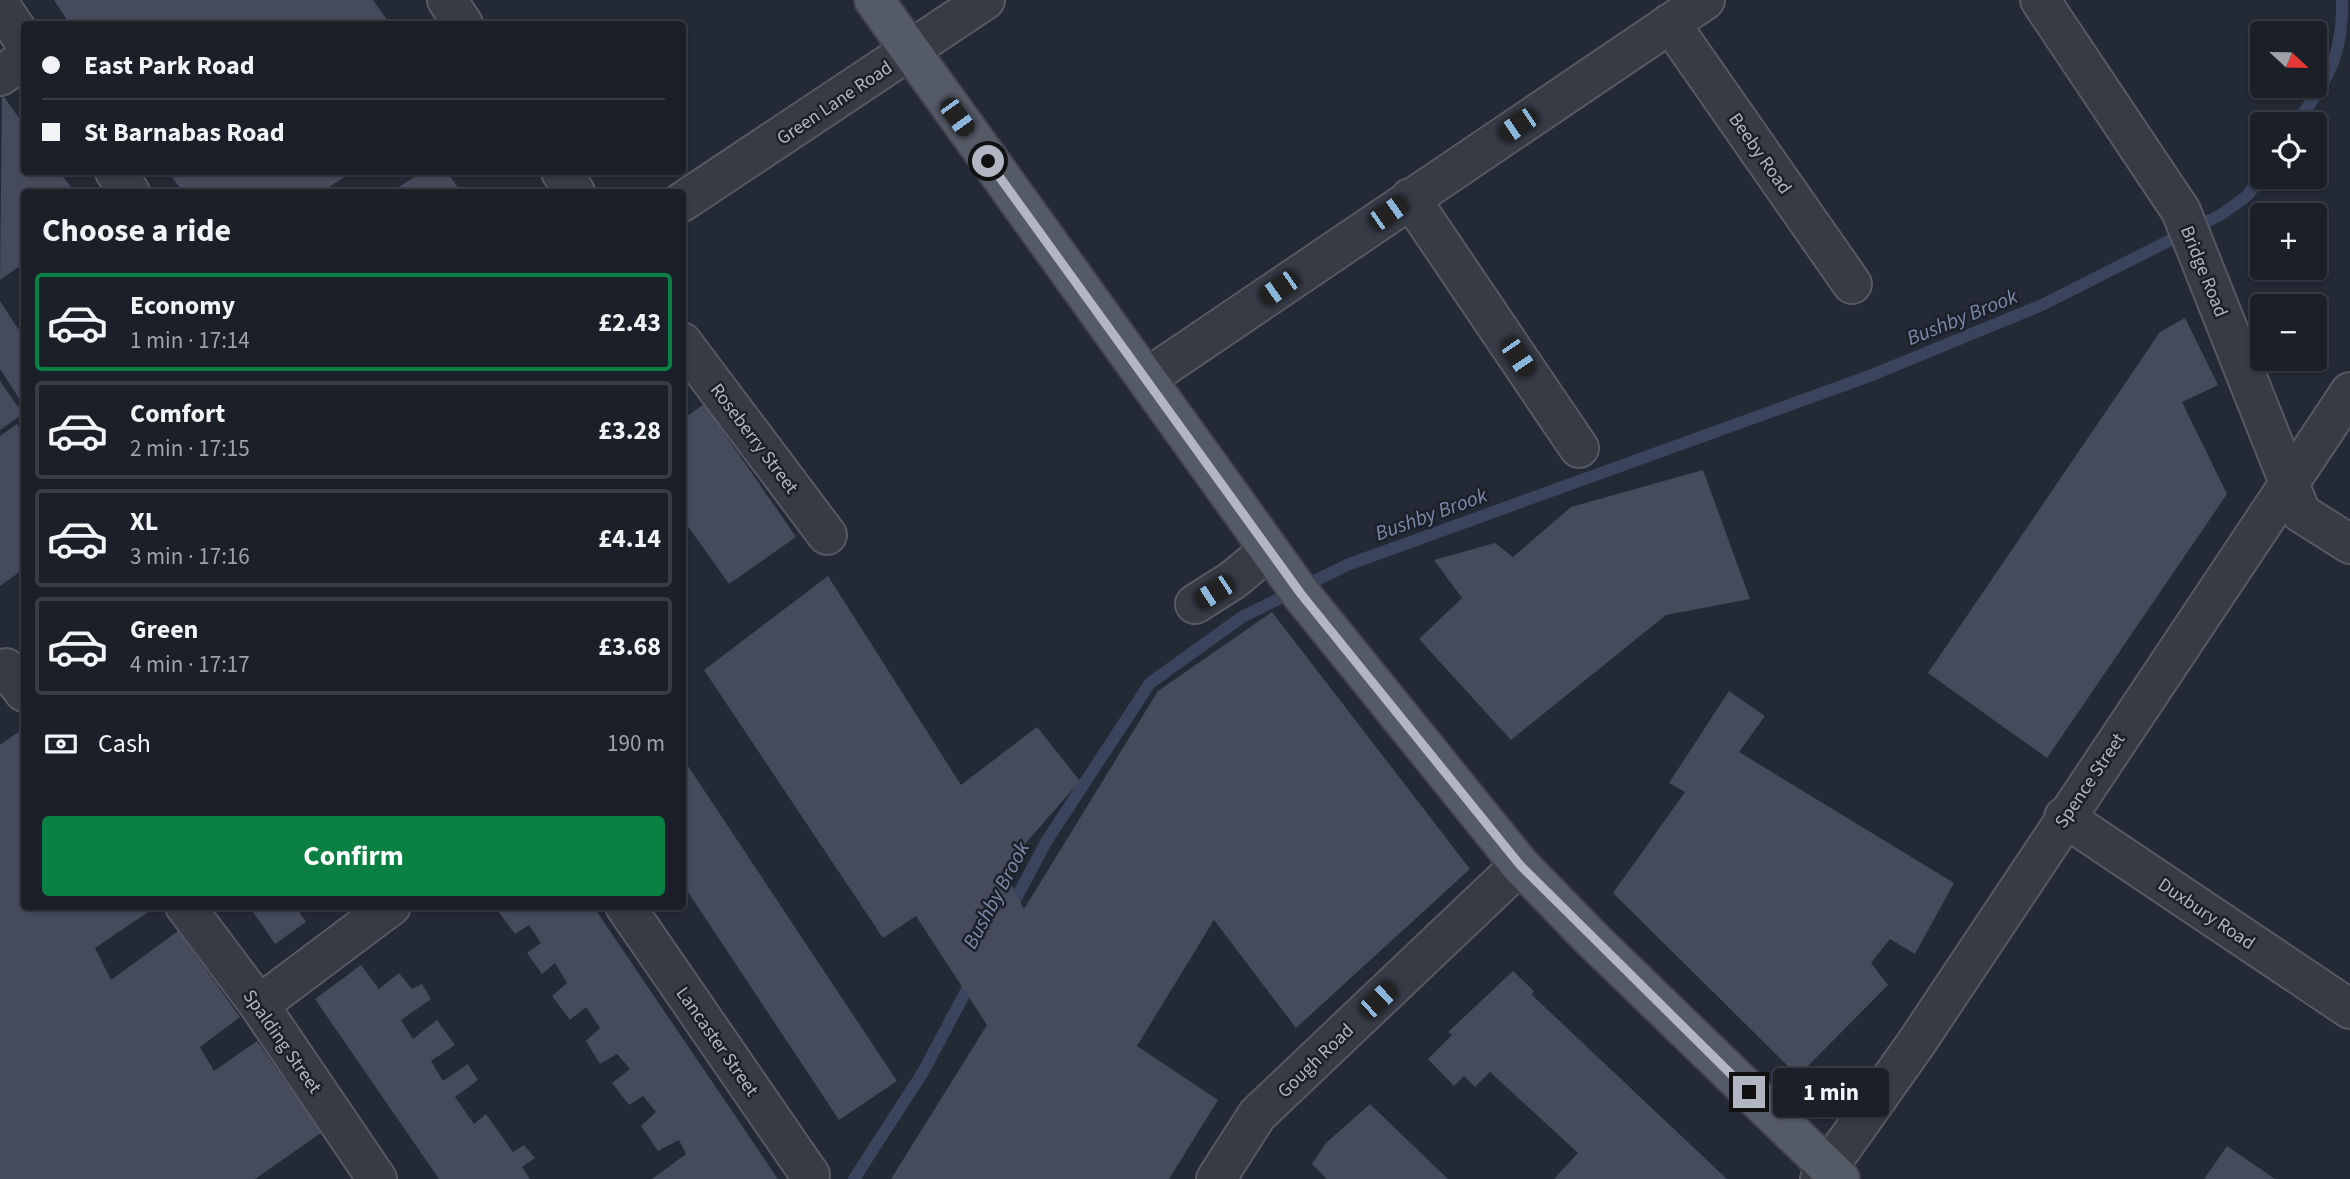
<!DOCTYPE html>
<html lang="en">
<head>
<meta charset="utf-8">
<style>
  body { margin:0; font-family:"Source Sans 3",sans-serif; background:#232730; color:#f1f3f6; height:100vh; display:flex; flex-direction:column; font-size:26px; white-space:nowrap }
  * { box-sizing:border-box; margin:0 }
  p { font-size:23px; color:#9fa2a8 }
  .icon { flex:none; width:38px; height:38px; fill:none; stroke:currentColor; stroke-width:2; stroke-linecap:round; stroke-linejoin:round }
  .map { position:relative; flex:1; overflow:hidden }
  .side { position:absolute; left:21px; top:189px; width:665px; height:721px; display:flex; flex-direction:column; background:#1a1f28; border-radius:7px; box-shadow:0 2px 5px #0004,0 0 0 2px #383d45 }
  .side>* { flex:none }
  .banner { position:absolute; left:21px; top:21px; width:665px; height:154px; border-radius:7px; box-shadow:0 2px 5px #0004,0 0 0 2px #383d45; display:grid; align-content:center; height:154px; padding:0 21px; background:#1a1f28 }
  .needle { width:46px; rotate:112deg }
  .buttons { position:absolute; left:2250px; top:21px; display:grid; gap:14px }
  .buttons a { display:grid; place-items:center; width:77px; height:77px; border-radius:7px; background:#1a1f28; box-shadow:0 2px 5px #0004,0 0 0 2px #383d45; font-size:35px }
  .end { position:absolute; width:32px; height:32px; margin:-16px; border:9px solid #b1b6c2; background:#111; box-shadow:0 0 0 4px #111 }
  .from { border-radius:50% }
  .bubble { position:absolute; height:49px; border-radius:7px; background:#1a1f28; box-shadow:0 2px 5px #0004,0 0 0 2px #383d45; font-size:23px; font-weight:700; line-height:49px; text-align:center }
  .car { position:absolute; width:21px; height:42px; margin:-21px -10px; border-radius:9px; box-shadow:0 0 5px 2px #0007; background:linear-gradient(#222 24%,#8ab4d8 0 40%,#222 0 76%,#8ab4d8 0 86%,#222 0) }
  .banner b { display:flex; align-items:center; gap:24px; height:66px; font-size:26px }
  .banner b+b { border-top:2px solid #383d45 }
  .banner i { width:18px; height:18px; background:#f1f3f6 }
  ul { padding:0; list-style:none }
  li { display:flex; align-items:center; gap:21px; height:98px; margin:0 14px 10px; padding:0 7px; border:4px solid #383d45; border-radius:7px }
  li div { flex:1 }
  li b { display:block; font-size:26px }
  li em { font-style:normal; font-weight:700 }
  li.active { border-color:#0b8043 }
  li>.icon { width:63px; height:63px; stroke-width:1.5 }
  h2 { padding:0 21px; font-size:32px; line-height:84px }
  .pay { display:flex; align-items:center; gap:18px; height:77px; padding:0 21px; font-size:26px }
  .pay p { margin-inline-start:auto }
  .primary-button { display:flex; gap:14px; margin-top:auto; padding:14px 21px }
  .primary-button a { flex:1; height:80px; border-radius:7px; background:#0b8043; color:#fff; font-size:28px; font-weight:700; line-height:80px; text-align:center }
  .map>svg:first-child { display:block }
</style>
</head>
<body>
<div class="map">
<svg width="2350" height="1179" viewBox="0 0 2350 1179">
  <rect width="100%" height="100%" fill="#232935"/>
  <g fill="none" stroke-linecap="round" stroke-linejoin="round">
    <path stroke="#3a445d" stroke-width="12" d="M2296,124C2328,78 2343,57 2342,0
      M1010,910L1046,842L1150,683L1242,617L1347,565L1872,375L2042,305L2222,214L2248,195L2263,173
      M854,1179L923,1072L973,978"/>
  </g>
  <path fill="#454b5a" d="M54,0H373L390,24H70Z
    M2,94L24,125V172H59L75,192H24V263L0,280Z
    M168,172H352L321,192H183Z
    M422,172H447L461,192H391Z
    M0,301L24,338V406L0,369Z
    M2185,318L2218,385L2182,402L2227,494L2047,758L1928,673L2160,332Z
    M0,381L23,414L0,430Z
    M704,404L796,537L729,584L682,518V420Z
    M17,424L24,435V569L0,586V436Z
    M1703,470L1750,599L1666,615L1511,740L1419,639L1462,598L1434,560L1495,543L1513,557L1571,507Z
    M828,576L961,785L1037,727L1080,781L1003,869L1024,909L1158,691L1272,612L1470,869L1296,1028L1214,920L1137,1046L1218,1100L1169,1179H891L987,1025L916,916L883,938L704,670Z
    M1729,691L1765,716L1739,752L1954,883L1915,954L1890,939L1871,963L1888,985L1798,1076L1613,893L1685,792L1669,783Z
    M24,728V906H149L151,910L95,948L111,980L178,931L240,1017L200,1047L214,1071L257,1041L321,1133L255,1179H0V745Z
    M682,757L897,1081L839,1120L682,883Z
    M249,906H295L306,922L275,944Z
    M593,906L778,1179H652L686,1154L679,1140L658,1151L641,1126L656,1112L643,1096L629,1105L612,1083L630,1069L617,1054L600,1064L586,1041L600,1028L586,1007L570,1020L552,996L567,983L555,963L542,974L527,953L541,943L529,925L515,934L495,907Z
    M361,965L379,989L399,973L412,989L422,984L431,999L401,1020L413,1039L437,1020L455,1045L431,1061L443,1081L468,1064L478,1080L455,1097L474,1124L486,1114L513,1152L524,1145L535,1158L522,1167L530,1179H439L315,999Z
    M1513,971L1534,991L1532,995L1727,1179H1554L1578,1153L1490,1072L1475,1087L1464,1076L1454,1086L1428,1059L1452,1035L1448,1032Z
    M1370,1104L1448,1179H1327L1312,1164L1326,1143Z
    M2227,1146L2275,1179H2204Z"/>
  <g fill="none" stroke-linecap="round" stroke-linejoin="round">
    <defs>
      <path id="minor" d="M447,0L463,24
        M2040,0L2181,211L2301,513L2350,544
        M0,5L24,41
        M1670,23L1852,284
        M0,76L24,59
        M115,172L130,192
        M561,172L575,192
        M1410,198L1579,448
        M682,202L985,0
        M682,342L827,535
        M1147,378L1705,0
        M1195,604L1233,580L1269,550
        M6,668L24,692
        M2064,817L2350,1009
        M185,906L259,1005L377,1179
        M625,906L810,1175
        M259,1005L391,906
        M1216,1179L1257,1115L1520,865
        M1820,1179L1917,1042L2350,392"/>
      <path id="major" d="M874,0L1301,594L1520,865L1592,939L1840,1179"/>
    </defs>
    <use href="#minor" stroke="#545964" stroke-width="42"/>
    <use href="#major" stroke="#40444f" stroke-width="42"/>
    <use href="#minor" stroke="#363b46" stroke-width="38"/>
    <use href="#major" stroke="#545a66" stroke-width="38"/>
  </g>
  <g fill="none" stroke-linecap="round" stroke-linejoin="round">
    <path stroke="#b1b6c2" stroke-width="9" d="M988,161L1301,594L1520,865L1749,1092"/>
  </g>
  <g text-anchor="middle" stroke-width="5" stroke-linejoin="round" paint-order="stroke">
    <g font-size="19" fill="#b1b6c2" stroke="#1c202b">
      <text transform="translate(834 102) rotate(-34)" y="7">Green Lane Road</text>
      <text transform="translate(1761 153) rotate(55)" y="7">Beeby Road</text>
      <text transform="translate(2205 271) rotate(68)" y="7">Bridge Road</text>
      <text transform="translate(755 438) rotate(53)" y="7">Roseberry Street</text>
      <text transform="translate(2089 780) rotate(-56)" y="7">Spence Street</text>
      <text transform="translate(2207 913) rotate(34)" y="7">Duxbury Road</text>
      <text transform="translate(283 1041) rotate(55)" y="7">Spalding Street</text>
      <text transform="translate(718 1041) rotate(55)" y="7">Lancaster Street</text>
      <text transform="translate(1315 1060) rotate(-44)" y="7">Gough Road</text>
    </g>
    <g font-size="21" font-style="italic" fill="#7c89a8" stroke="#1c202b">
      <text transform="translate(1962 317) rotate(-22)" y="7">Bushby Brook</text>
      <text transform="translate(1431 514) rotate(-20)" y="7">Bushby Brook</text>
      <text transform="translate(996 895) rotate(-62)" y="7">Bushby Brook</text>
    </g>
  </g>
</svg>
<div class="buttons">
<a><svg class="needle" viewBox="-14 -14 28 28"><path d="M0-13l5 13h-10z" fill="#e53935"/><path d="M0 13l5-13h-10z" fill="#9fa2a8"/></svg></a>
<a><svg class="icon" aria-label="locate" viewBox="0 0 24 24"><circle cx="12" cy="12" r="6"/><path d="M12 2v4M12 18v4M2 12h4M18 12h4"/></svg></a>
<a>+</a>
<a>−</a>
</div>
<i class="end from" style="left:988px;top:161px"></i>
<i class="end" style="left:1749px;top:1092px"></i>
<div class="bubble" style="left:1773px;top:1068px;width:116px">1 min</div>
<i class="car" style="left:957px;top:117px;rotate:144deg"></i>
<i class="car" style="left:1518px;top:125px;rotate:236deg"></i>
<i class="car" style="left:1388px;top:213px;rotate:55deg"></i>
<i class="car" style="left:1279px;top:288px;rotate:235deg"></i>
<i class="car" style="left:1518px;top:357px;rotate:146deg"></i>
<i class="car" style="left:1214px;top:592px;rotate:237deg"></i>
<i class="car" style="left:1378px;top:1000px;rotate:47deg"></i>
<div class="banner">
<b><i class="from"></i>East Park Road</b>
<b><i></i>St Barnabas Road</b>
</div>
<section class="side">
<h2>Choose a ride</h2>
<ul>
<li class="active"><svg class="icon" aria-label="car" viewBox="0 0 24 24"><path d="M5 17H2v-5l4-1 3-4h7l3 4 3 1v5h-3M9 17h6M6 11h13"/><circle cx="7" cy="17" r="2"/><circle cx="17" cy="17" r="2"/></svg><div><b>Economy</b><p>1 min · 17:14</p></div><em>£2.43</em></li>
<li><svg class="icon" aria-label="car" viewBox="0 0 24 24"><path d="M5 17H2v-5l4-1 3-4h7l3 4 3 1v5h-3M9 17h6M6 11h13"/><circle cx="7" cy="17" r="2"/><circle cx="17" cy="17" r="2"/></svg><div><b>Comfort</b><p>2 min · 17:15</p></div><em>£3.28</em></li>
<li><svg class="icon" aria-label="car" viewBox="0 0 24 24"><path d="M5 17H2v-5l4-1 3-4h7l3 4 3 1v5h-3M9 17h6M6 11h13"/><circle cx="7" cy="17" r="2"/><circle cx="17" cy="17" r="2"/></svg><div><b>XL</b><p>3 min · 17:16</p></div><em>£4.14</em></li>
<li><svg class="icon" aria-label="car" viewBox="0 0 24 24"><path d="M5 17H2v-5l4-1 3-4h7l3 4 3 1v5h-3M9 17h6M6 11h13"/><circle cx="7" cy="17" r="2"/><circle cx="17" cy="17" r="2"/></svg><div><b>Green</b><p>4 min · 17:17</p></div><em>£3.68</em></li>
</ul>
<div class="pay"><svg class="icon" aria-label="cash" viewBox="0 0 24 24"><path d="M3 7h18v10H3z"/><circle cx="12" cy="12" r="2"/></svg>Cash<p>190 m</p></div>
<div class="primary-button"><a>Confirm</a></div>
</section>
</div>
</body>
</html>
